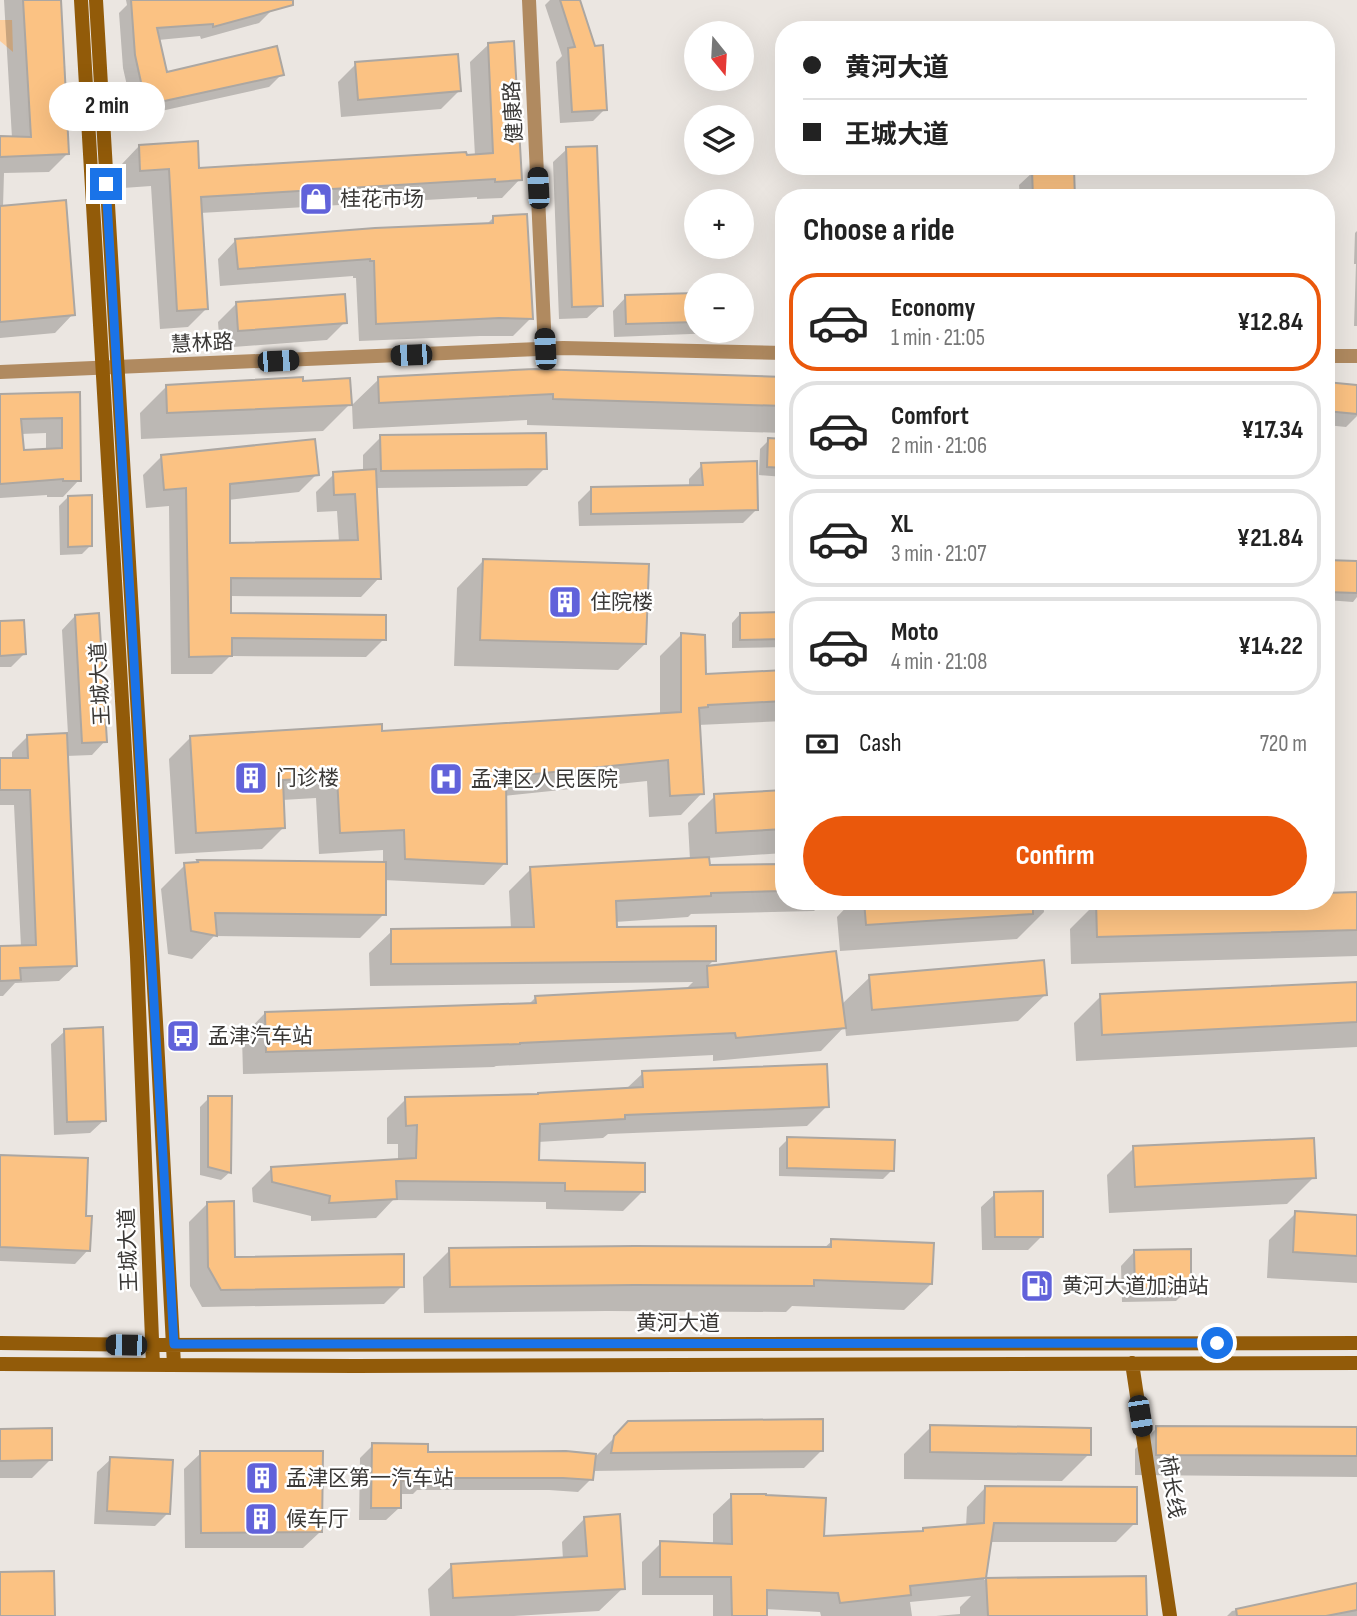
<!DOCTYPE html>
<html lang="en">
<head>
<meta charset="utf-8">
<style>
  body { margin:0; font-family:"Sofia Sans Condensed","Noto Sans SC",sans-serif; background:#f6f6f6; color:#222; height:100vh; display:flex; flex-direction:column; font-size:26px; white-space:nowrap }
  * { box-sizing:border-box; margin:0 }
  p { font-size:23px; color:#767676 }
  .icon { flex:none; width:38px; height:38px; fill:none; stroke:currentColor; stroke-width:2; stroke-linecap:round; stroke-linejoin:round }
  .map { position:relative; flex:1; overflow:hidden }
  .drawer { position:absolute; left:775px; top:189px; width:560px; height:721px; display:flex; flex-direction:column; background:#fff; border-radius:28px; box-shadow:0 7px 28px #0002 }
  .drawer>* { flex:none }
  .guide { position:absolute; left:775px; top:21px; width:560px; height:154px; border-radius:28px; box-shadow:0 7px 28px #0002; display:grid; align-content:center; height:154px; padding:0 28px; background:#fff }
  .needle { width:46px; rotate:162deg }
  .controls { position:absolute; left:684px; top:21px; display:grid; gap:14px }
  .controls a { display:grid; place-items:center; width:70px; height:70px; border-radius:50%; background:#fff; box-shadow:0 7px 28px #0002; font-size:35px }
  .end { position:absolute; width:32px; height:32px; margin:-16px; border:9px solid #1a73e8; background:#fff; box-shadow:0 0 0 4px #fff }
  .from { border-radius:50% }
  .bubble { position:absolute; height:49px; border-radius:24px; background:#fff; box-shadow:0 7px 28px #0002; font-size:23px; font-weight:700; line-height:49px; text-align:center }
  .car { position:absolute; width:21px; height:42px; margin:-21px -10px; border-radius:9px; box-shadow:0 0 5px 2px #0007; background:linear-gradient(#222 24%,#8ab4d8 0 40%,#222 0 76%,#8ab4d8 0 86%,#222 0) }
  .guide b { display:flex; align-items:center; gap:24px; height:66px; font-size:26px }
  .guide b+b { border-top:2px solid #e0e0e0 }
  .guide i { width:18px; height:18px; background:#222 }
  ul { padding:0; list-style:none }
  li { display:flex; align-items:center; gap:21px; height:98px; margin:0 14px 10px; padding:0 14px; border:4px solid #e0e0e0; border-radius:28px }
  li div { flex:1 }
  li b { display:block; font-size:26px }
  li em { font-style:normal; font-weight:700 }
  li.active { border-color:#ea580c }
  li>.icon { width:63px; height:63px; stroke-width:1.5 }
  h2 { padding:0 28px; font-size:32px; line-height:84px }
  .pay { display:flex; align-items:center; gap:18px; height:77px; padding:0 28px; font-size:26px }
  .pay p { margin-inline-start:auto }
  .cta { display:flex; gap:14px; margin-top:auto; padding:14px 28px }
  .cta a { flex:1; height:80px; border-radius:42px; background:#ea580c; color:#fff; font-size:28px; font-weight:700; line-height:80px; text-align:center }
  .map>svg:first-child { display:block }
</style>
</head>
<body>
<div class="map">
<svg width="1357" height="1616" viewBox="0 0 1357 1616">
  <rect width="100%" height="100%" fill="#ebe6e1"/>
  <path fill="#fcce9d" d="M0,20H12L13,52L0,41Z"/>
  <path fill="#0003" fill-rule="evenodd" d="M4,0H59L68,153L49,172L4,173L3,207L73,314L55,333L0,338V138H12Z
    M126,0H269L272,10L259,23L201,39L200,36L158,40L165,74H282L269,87L134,117L123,68L119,13L127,5Z
    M550,0H578L605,109L593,121L560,123L556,62L562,56L545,5Z
    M489,44L520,179L502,198L477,199V197L200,213L206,309L188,327L160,329L151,186L123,188L121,165L139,146L198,170L475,156L470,62Z
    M356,64L460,90L441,109L341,117L338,82Z
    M567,149L601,305L587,318L559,319L553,162Z
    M1033,172L1073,198H1020L1019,185Z
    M494,217L531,318L513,336H480L359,341L356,278H353V276L220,286L218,259L236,240L486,225Z
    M1357,231V326H1354L1356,264H1354L1355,233Z
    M696,294V331H718L716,333L614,337L613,311L626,297Z
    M237,303L345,322L327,340L220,348L218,322Z
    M784,378V433L527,425V420L353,429L352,405L379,379Z
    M301,382L350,404L323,431L141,439L140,413L167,386Z
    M1326,384L1357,386V416L1346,427L1326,425Z
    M78,393L79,480L63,497H47V495L0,498V396ZM46,433V450L22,452L21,434Z
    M381,437L545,468L527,486L375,488L379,578L361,597L229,596L230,615L384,639L366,657L230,656L212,674H171L169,506L146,508L143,475L161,457L317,474L299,492L228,500L229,544L339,542L337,511L317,512L316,492L334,474L363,472V455Z
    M769,440L784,441V477L759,475L760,449Z
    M702,465L757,509L743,523L579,526L578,502L592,488L689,487V479Z
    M68,497L90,546L82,554L60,555L59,506Z
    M483,561L645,644L618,670L454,666L457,588Z
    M1326,562L1357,563V597L1353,602L1326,600Z
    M740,614H784V647L732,648V623Z
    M75,616L105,741L92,755L66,756L75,966L59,981L15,983L3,996H0V947H21L14,805H0V760H12V752L28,736L68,734L62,630Z
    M0,623L24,654L11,667H0Z
    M681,635L705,676L784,672V721L698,725L702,793L681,815L649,817L647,781L504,796L505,863L484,885L384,880V914L360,938L214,936L192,959L168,954L161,889L185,865L196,864L198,861L383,864V850L319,854L316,798L282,800L284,827L262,849L175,854L169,759L191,737L381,733L660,715V656Z
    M784,792V853L708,858V867L784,866V901H824L814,911L691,914L688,917L615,922V928L714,960L706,968L835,952L841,1005L870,977L1045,995L1018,1021L846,1036L845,1026L821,1051L713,1061V1055L496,1066L494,1067L243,1074L242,1037L265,1013L528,1005L536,997L685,990L693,982L370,986L369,953L392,931L511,929L509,891L531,869L690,860L688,823L715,796Z
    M1357,894V956L1071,964L1070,929L1097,902L1326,901Z
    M852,901H1043L1044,912L1017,939L840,951L837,917Z
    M1357,983V1047L1076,1061L1074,1023L1101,996Z
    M65,1031L104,1120L90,1133L54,1135L51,1044Z
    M643,1073L827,1106L807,1126L608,1134L603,1138L538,1142L537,1162L643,1191L623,1211L546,1209V1202L393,1200L376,1218L311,1221V1216L253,1202L252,1188L272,1168L398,1161V1144H387V1118L406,1099L537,1096L626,1089Z
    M209,1098L230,1172L221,1180L200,1175V1107Z
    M788,1139L892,1170L883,1179L779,1176V1148Z
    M1134,1148L1314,1177L1287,1204L1109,1213L1107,1175Z
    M0,1156L84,1217L88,1250L75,1264L0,1261Z
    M995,1194L1042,1236L1028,1250H982L981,1207Z
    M207,1204L233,1259L402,1286L384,1304L202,1307L190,1286L189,1222Z
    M1296,1213L1357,1217V1283L1267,1278L1269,1240Z
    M832,1241L931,1284L904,1310L792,1306L786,1312L607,1311L424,1313L423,1277L450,1250L823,1249Z
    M1134,1252L1190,1287L1176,1301L1122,1302L1121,1266Z
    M629,1423L822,1450L804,1468L592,1471L591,1479L578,1492L549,1490H417L413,1494H400L399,1508L386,1520H359L360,1458L373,1445L426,1454L593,1459Z
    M931,1427L1089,1454L1062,1481L904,1479V1454Z
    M1157,1428L1357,1429V1477L1135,1475V1449Z
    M0,1430L50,1460L32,1478H0Z
    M201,1453L320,1532L303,1548H185L184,1469Z
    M111,1459L168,1513L155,1526L94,1524L97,1472Z
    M985,1488L1135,1523L1116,1542H990L984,1580L1144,1578V1616H936L960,1614V1607L971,1596L910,1602L912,1616H821L820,1612L765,1609L766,1616H713V1595H642V1562L661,1543L713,1545V1514L732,1496L822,1538L921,1533L924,1530L966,1527L967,1507Z
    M585,1518L623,1588L599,1611L514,1616H430L428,1589L452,1566L563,1560L562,1542Z
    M1357,1585V1616H1227L1232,1611Z"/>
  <path fill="#fbc283" stroke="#aca7a2" stroke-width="2" fill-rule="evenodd" d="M23,0H61L69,154L0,157V136L31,137Z
    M131,0H293V5L213,27V24L157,28L167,72L277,46L284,75L146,105L135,55Z
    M560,0H580L595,46L603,45L607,110L572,112L568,48L575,47Z
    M514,41L522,180L495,182V179L201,197L208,309L177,311L169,169L140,171L139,145L198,141L199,168L466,152L467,155L493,153L488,43Z
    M458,54L461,91L358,100L355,62Z
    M597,146L603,306L572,307L566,147Z
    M1074,169L1075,198H1033L1032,170Z
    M66,200L75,315L0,322V206Z
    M527,214L533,319L499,318L376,324L374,261H370V259L238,269L235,239L375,228L493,223V216Z
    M696,293V322L626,324L625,295Z
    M345,294L347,323L238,331L236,302Z
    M534,369L784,377V406L553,399V394L379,403L378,377Z
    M303,377V381L350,378L352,405L167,413L166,385Z
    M1326,382L1357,385V414L1326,411Z
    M80,392L81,481H63V479L0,484V394ZM62,418V448L24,450L21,419Z
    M546,433L547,469L381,471L380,435Z
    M768,438L784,439V468L767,467Z
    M315,439L319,475L230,484V543L358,540L355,494L334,495L333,472L376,469L381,579L231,578V613L386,615V640L232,638V656L189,657L186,488L164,490L161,455Z
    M757,461L758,510L591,514V487L703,485L701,463Z
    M92,495V546L68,547V496Z
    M483,559L649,564L646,644L480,640Z
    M1326,560L1357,561V593L1326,592Z
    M784,612V639L740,640V613Z
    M99,613L107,742L82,743L75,615Z
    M24,620L26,654L0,656V621Z
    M681,633L705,635L706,674L784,670V701L708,705V707L699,708L704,794L670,796L668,760L506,777L507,864L405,859L404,830L340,833L337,777L283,780L285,828L196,833L190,736L382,724V731L681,712Z
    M67,733L77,966L20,968L21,980L0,981V946L36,945L30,790H0V758H28L27,735Z
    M784,790V829L716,833L714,794Z
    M709,857L710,865L784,864V891L711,893V896L616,901L617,927L716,926V961L391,964V929L534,927L530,867Z
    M197,860L386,862V915L215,913L217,936L191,931L184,863L198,862Z
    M1357,892V930L1097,937L1096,901H1326V893Z
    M864,901H1033V914L866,925Z
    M836,951L846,1028L736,1038L735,1033L520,1043V1044L266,1052L265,1012L536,1003L535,996L708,987L707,966Z
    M1044,960L1047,995L872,1010L869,975Z
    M1357,982V1022L1102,1035L1100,994Z
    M103,1027L106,1121L67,1122L64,1029Z
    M827,1064L829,1107L625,1115V1119L540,1124L539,1160L645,1163V1192L565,1191V1183L396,1181L397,1199L329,1203L330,1196L272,1182L271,1167L416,1158L417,1125L406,1126L405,1097L538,1094V1093L643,1087L642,1071Z
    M208,1096H232L231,1173L208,1167Z
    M787,1137L895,1140L894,1171L787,1168Z
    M1314,1138L1316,1178L1135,1187L1133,1146Z
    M0,1155L88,1158L86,1216H92L90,1251L0,1247Z
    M1043,1191V1237H995L994,1192Z
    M234,1201L235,1257L404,1254V1287L221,1290L208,1267L207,1202Z
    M1295,1211L1357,1215V1256L1293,1252Z
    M831,1239L934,1243L932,1284L814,1280V1286L635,1285L450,1287L449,1248L635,1246L831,1247Z
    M1191,1249V1288L1135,1289L1134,1250Z
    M823,1419V1451L611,1453L614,1436L628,1421Z
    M930,1425L1091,1428V1455L930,1452Z
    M1156,1426L1357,1427V1456L1156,1455Z
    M52,1428V1460L0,1461V1429Z
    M372,1443L428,1444V1452L566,1451L596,1454L593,1480L563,1478H427V1482L401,1481V1508H371Z
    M200,1451H323L322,1532L201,1533Z
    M110,1457L173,1460L170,1514L107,1511Z
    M985,1486L1137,1487V1524L994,1523L986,1578L910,1586L911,1595L840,1603L838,1593L767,1590V1616H732L731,1577H660V1541L732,1544L731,1494H766V1495L826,1498L824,1536L923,1531V1528L984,1523Z
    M620,1514L625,1589L453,1598L451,1564L587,1556L584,1517Z
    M54,1571L55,1616H0V1572Z
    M1146,1576L1147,1616H988L986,1578Z
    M1357,1583V1610L1326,1616H1237L1236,1609Z"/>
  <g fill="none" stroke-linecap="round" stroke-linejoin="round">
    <path stroke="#b08a60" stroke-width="14" d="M529,0L545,349
      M1326,356H1357
      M0,372L563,348L784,353"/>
    <path stroke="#925b09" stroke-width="14" d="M81,0L137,957L153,1365
      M96,0L157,1039L174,1365
      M0,1343L153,1345L1357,1343
      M1132,1363L1170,1616
      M0,1364L354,1366L1357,1363"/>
  </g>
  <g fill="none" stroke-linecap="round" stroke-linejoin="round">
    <path stroke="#1a73e8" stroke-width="9" d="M106,184L174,1344L1217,1343"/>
  </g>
  <defs>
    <symbol id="shop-square" viewBox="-11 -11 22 22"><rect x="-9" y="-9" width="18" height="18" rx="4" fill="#6162da" stroke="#fff"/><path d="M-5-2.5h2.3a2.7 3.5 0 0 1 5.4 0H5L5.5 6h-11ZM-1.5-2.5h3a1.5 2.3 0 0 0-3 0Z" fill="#fff"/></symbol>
    <symbol id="building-square" viewBox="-11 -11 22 22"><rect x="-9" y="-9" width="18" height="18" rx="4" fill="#6162da" stroke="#fff"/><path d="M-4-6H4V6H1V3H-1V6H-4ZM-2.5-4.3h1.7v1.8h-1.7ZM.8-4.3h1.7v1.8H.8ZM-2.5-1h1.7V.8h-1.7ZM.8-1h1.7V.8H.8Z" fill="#fff"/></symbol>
    <symbol id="hospital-square" viewBox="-11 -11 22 22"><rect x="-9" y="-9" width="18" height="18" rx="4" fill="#6162da" stroke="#fff"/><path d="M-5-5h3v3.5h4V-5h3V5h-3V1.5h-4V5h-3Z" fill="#fff"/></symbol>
    <symbol id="bus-square" viewBox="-11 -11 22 22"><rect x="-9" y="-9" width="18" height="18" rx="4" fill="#6162da" stroke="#fff"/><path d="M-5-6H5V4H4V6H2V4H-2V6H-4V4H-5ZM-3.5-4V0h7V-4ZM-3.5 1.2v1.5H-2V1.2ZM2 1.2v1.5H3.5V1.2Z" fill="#fff"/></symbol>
    <symbol id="fuel-square" viewBox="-11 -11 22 22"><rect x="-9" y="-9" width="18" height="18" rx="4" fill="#6162da" stroke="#fff"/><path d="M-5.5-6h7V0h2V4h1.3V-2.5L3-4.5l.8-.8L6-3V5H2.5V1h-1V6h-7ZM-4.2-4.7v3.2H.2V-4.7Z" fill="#fff"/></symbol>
  </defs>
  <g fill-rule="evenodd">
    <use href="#shop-square" x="297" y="180" width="38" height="38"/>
    <use href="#building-square" x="546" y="583" width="38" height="38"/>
    <use href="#building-square" x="232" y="759" width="38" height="38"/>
    <use href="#hospital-square" x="427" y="760" width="38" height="38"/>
    <use href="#bus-square" x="164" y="1017" width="38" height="38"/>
    <use href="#fuel-square" x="1018" y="1267" width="38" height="38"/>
    <use href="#building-square" x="243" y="1459" width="38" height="38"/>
    <use href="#building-square" x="242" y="1500" width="38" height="38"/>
  </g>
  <g text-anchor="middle" stroke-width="5" stroke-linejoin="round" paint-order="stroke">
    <g font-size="21" fill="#3a3836" stroke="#fff">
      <text transform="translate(513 112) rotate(-93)" y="7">健康路</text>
      <text transform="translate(202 343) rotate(-3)" y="7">慧林路</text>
      <text transform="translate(100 684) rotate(-93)" y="7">王城大道</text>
      <text transform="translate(128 1250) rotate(-92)" y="7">王城大道</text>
      <text x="678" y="1330">黄河大道</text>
      <text transform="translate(1172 1487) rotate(81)" y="7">柿长线</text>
    </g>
    <g font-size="21" fill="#3a3836" stroke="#fff" text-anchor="start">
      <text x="340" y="206">桂花市场</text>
      <text x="590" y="609">住院楼</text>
      <text x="276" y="785">门诊楼</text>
      <text x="471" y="786">孟津区人民医院</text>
      <text x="208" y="1043">孟津汽车站</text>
      <text x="1062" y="1293">黄河大道加油站</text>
      <text x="286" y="1485">孟津区第一汽车站</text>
      <text x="286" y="1526">候车厅</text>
    </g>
  </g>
</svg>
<div class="controls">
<a><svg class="needle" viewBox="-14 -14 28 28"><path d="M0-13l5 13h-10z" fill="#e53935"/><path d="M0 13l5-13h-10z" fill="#767676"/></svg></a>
<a><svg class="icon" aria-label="layers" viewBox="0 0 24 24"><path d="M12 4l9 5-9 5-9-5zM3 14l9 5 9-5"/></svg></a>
<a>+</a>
<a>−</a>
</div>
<i class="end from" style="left:1217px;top:1343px"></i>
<i class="end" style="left:106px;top:184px"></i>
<div class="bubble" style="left:49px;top:82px;width:116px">2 min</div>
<i class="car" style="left:538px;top:188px;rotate:357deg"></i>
<i class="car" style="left:545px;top:349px;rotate:357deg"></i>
<i class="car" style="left:411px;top:355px;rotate:268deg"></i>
<i class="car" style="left:278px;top:361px;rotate:87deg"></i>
<i class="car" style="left:126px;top:1345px;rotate:271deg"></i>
<i class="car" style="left:1140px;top:1416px;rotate:171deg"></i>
<div class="guide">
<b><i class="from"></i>黄河大道</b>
<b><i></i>王城大道</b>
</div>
<section class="drawer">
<h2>Choose a ride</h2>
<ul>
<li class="active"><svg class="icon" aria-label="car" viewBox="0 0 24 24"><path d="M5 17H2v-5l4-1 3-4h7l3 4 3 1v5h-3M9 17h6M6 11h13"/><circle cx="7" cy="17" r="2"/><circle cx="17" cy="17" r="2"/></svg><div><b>Economy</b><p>1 min · 21:05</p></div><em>¥12.84</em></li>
<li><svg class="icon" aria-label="car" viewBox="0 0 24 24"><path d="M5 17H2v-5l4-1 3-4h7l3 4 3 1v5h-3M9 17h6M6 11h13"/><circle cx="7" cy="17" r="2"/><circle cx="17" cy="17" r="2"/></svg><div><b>Comfort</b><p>2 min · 21:06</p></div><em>¥17.34</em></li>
<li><svg class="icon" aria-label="car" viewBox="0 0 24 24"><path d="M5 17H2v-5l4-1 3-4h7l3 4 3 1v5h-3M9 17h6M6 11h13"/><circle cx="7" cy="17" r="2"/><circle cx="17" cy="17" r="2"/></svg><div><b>XL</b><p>3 min · 21:07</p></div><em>¥21.84</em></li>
<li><svg class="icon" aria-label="car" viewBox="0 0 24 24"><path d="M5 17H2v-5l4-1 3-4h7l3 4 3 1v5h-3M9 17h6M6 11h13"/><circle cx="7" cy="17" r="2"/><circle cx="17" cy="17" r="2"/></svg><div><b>Moto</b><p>4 min · 21:08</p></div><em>¥14.22</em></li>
</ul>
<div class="pay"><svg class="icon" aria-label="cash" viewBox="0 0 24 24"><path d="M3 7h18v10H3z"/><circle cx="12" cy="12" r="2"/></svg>Cash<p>720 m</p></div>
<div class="cta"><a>Confirm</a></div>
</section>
</div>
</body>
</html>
